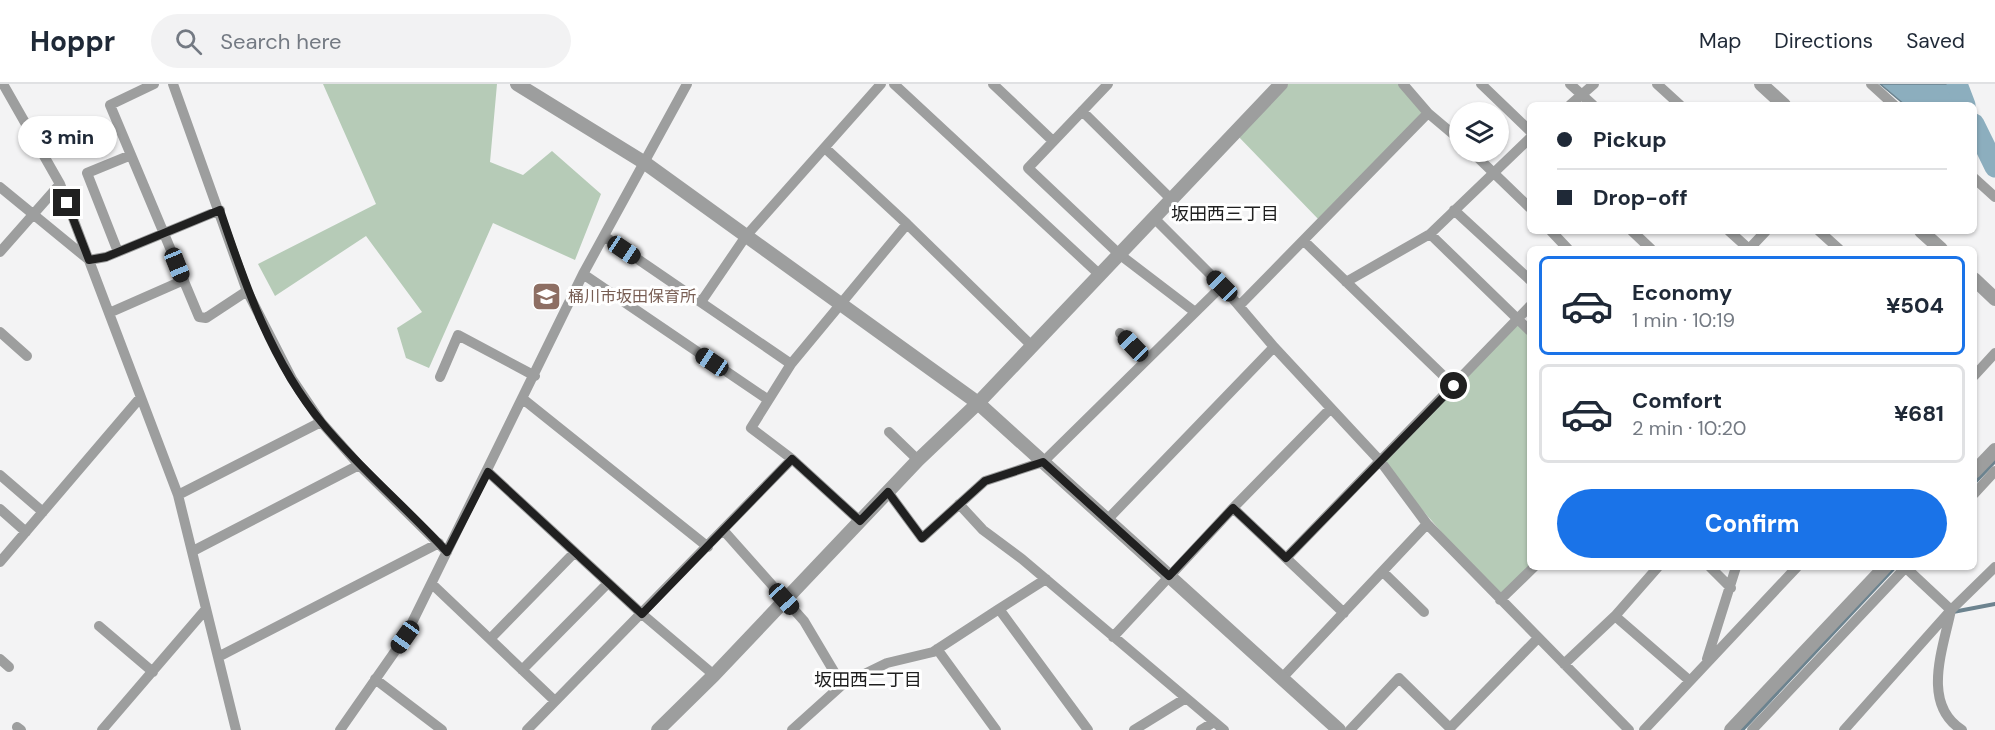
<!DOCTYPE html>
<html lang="en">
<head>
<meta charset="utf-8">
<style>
  body { margin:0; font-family:"DM Sans","Noto Sans JP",sans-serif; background:#f2f2f3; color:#1f2937; height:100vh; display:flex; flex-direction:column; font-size:22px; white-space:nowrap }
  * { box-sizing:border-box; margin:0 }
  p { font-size:20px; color:#747a83 }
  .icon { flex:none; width:33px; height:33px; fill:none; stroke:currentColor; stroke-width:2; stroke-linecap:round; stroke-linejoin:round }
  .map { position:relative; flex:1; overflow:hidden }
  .drawer { position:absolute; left:1527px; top:162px; width:450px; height:324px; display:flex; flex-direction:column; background:#fff; border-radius:9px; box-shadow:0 2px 4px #0004 }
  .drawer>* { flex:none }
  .banner { position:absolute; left:1527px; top:18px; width:450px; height:132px; border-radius:9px; box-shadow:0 2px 4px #0004; display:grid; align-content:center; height:132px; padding:0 30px; background:#fff }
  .controls { position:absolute; left:1449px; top:18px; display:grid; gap:12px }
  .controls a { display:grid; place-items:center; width:60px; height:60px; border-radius:50%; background:#fff; box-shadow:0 2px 4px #0004; font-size:30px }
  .end { position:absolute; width:27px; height:27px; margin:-14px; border:8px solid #202020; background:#fff; box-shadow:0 0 0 3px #fff }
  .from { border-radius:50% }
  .bubble { position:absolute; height:42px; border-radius:21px; background:#fff; box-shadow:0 2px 4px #0004; font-size:20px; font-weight:800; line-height:42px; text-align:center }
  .car { position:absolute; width:18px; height:36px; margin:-18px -9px; border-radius:8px; box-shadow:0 0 4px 2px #0007; background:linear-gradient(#222 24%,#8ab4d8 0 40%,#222 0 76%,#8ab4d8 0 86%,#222 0) }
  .banner b { display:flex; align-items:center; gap:21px; height:57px; font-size:22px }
  .banner b+b { border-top:2px solid #e0e1e3 }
  .banner i { width:15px; height:15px; background:#1f2937 }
  ul { padding:10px 0 0; list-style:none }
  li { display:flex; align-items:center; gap:18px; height:99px; margin:0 12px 9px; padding:0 18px; border:3px solid #e0e1e3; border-radius:9px }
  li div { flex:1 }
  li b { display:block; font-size:22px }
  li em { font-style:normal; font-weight:800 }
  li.current { border-color:#1a73e8 }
  li>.icon { width:54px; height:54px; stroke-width:1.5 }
  .action { display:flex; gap:12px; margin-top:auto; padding:12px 30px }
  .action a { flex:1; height:69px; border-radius:36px; background:#1a73e8; color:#fff; font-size:24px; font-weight:800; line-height:69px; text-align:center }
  header { display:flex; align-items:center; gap:36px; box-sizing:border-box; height:84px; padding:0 30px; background:#fff; border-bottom:2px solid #e0e1e3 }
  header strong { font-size:28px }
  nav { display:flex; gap:33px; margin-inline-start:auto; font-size:21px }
  .search { width:420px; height:54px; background:#f2f2f3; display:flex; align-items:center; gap:15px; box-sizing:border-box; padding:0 21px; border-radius:33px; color:#747a83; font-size:22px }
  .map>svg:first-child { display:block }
</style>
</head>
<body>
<header>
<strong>Hoppr</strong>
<div class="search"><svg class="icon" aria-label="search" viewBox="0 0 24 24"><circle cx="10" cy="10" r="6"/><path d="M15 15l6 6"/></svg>Search here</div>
<nav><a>Map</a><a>Directions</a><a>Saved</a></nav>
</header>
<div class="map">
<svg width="1995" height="646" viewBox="0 0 1995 646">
  <rect width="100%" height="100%" fill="#f3f3f4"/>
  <path fill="#b6cbb7" d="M323,0H497L490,78L523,91L552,67L601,110L575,176L493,139L429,284L406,274L397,244L422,228L366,152L275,212L258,180L376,120Z
    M1281,0H1403L1428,29L1321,138L1235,49Z
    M1517,235L1530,247V483L1500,516L1381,378Z"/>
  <path fill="#8caebe" stroke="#6c838f" stroke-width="1.5" d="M1880,0H1953L1961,21H1905Z"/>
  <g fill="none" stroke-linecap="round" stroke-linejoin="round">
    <path stroke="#6c838f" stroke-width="4" d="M1974,399L1995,377
      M1953,528L1995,520
      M1742,646L1895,483"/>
    <path stroke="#8caebe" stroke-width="21" d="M1957,0L1965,21
      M1974,40L1995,83"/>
    <path stroke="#9d9e9e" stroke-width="10" d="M3,0L60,100L178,411L236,646
      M154,0L110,21L199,233L206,234L247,207
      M173,0L247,207L292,295L321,338L359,381L447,468
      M894,0L1100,191
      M993,0L1053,57
      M1108,0L1028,84L1119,170L1195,228
      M1403,0L1428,29L1460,56
      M1481,0L1530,47
      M1570,0L1593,21
      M1657,0L1680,21
      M1871,0L1894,21
      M1570,21L1594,0
      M1082,27L1171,115
      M825,64L907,140L791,280L751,344L792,375L860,437
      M1472,68L1530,124
      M1974,94L1995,113
      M0,103L89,176L106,173L220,126
      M1454,126L1530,196
      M1154,134L1222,202L1274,263L1381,378L1427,440L1629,646
      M907,140L1032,262
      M1551,147L1568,165
      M1632,147L1651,165
      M1729,147L1749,165
      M1819,147L1839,165
      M1430,150L1530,247
      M604,152L791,280
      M1304,157L1454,302
      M1749,165L1766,147
      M0,168L60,100
      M118,168L87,89L131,71
      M583,190L767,315
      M1346,198L1430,150L1530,54
      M701,218L746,152L881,0
      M1239,222L1428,29
      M109,229L184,196
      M0,248L27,272
      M1120,249L1146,276
      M1974,292L1995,269
      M440,293L458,251L535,292
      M523,315L708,463
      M889,348L918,376
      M488,388L642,530L714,591
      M0,391L43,428
      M888,408L922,454L985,397L1043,378L1222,202
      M1974,410L1995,387
      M178,411L321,338
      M959,420L983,446L1022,475L1224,646
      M1233,424L1344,529
      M0,425L26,448
      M1107,436L1274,263
      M724,447L804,537L842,601
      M193,467L359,381
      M1286,474L1530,222
      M0,478L140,314
      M1710,483L1731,504
      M1905,483L1951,526
      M1383,488L1424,528
      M1046,495L999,525L1088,646
      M432,500L555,617
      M1500,516L1534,483
      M1951,526C1943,565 1921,620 1962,646
      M1615,532L1690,597
      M99,542L153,588
      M1113,553L1233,424L1331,324
      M490,555L575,468
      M937,565L996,646
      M218,573L439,459
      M0,575L9,583
      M1707,575L1736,483
      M1564,580L1615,532L1658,483
      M522,586L608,499
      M1282,594L1427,440
      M375,595L442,646
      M17,643L21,646
      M102,646L206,525
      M340,646L405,553L583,190L687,0
      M527,646L792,375
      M792,646L842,601L887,579L933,568L999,525
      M1134,646L1186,614
      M1201,646L1214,638
      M1350,646L1399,594L1450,644L1538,554
      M1644,646L1797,483
      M1752,646L1906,483
      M1844,646L1951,526L1995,483"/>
    <path stroke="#9d9e9e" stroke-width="14" d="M517,0L645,79L978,319L1339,646
      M1761,0L1784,21
      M1921,147L1941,165
      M1974,195L1995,215
      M1974,388L1995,366
      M658,646L714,591L918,376L978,319L1281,0
      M1731,646L1885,483"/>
  </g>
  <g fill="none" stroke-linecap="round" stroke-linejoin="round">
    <path stroke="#202020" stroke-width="8" d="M67,119L89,176L106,173L220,126C245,201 272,279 323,340C361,386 407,424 447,468L488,388L642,530L792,375L860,437L888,408L922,454L985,397L1043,378L1169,492L1233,424L1286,474L1454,302"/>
  </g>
  <defs>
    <symbol id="school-square" viewBox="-11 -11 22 22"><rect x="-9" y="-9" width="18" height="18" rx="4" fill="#8d6e63" stroke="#fff"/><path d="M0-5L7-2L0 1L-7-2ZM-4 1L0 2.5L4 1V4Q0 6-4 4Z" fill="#fff"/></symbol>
  </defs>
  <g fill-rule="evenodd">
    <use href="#school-square" x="530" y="196" width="33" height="33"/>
  </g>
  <g text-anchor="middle" stroke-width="6" stroke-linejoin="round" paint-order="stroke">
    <g font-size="16" fill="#785e54" stroke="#fff" text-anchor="start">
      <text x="568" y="218">桶川市坂田保育所</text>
    </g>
    <g font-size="18" fill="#202020" stroke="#fff">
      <text x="1225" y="136">坂田西三丁目</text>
      <text x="868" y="602">坂田西二丁目</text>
    </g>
  </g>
</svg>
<div class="controls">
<a><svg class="icon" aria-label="layers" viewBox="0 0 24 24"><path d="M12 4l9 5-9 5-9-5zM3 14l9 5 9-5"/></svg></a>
</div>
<i class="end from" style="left:1454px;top:302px"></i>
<i class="end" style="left:67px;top:119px"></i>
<div class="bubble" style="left:18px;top:32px;width:99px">3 min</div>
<i class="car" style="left:624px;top:166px;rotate:124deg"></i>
<i class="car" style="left:177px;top:181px;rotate:158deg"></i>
<i class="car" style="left:1222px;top:202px;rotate:315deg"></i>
<i class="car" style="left:1133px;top:262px;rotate:316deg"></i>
<i class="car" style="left:712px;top:278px;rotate:304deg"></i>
<i class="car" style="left:784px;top:515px;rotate:138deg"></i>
<i class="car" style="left:405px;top:553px;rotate:215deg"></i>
<div class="banner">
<b><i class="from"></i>Pickup</b>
<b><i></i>Drop-off</b>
</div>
<section class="drawer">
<ul>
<li class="current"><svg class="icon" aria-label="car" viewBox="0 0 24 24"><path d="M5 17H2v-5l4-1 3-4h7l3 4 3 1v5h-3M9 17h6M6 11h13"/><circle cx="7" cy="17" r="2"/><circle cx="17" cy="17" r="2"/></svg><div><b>Economy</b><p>1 min · 10:19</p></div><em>¥504</em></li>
<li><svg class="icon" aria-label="car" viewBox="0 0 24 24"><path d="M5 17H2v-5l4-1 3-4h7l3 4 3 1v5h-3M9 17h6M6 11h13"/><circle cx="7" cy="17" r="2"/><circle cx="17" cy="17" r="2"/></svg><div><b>Comfort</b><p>2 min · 10:20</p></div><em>¥681</em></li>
</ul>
<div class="action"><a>Confirm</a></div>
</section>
</div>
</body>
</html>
